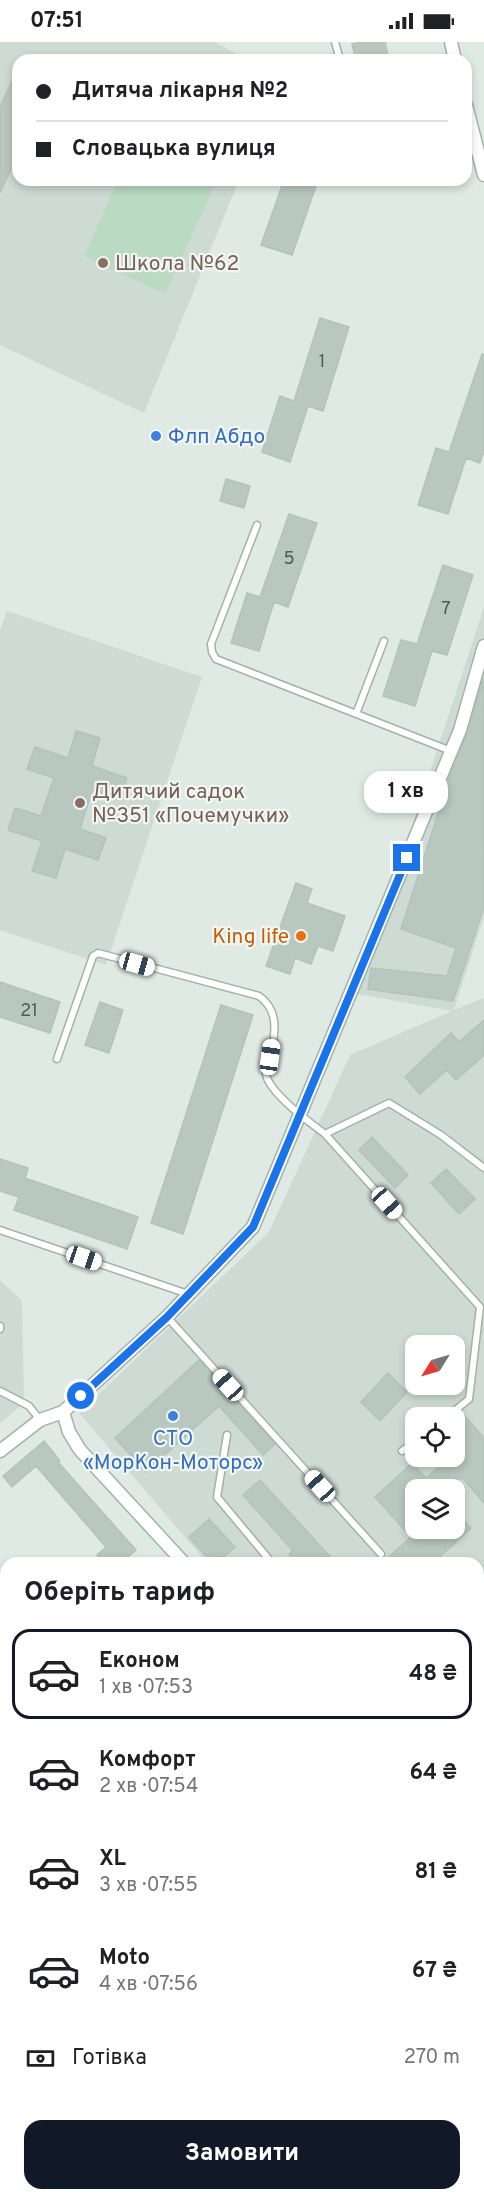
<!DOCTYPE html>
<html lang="uk">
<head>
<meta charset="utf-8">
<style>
  body { margin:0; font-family:Overpass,sans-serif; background:#f2f2f2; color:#202124; height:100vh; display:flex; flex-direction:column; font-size:22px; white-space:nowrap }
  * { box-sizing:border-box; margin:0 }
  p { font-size:20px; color:#757577 }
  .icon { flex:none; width:33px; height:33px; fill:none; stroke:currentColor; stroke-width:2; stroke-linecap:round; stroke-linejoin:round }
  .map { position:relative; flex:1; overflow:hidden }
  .side { position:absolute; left:0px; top:1515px; width:484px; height:644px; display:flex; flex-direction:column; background:#fff; border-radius:18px 18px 0 0; box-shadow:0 3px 9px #0003 }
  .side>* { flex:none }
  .guide { position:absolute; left:12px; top:12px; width:460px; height:132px; border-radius:18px; box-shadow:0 3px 9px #0003; display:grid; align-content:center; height:132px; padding:0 24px; background:#fff }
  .needle { width:39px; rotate:233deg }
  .buttons { position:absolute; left:405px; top:1293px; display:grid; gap:12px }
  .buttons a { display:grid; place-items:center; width:60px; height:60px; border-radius:12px; background:#fff; box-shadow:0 3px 9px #0003; font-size:30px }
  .end { position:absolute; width:27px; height:27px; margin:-14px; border:8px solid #1a73e8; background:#fff; box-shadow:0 0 0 3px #fff }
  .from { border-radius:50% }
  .bubble { position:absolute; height:42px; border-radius:18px; background:#fff; box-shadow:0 3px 9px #0003; font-size:20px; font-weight:700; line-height:42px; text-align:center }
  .car { position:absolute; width:18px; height:36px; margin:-18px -9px; border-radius:8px; box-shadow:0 0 4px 2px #0007; background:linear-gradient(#fff 24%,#345 0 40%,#fff 0 76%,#345 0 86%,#fff 0) }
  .guide b { display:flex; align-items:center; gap:21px; height:57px; font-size:22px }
  .guide b+b { border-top:2px solid #e0e0e0 }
  .guide i { width:15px; height:15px; background:#202124 }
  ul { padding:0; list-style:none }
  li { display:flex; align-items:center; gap:18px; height:90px; margin:0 12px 9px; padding:0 12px; border:3px solid transparent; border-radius:18px }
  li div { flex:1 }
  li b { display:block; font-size:22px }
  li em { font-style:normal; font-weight:700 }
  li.current { border-color:#111827 }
  li>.icon { width:54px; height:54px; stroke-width:1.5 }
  h2 { padding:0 24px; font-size:27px; line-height:72px }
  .pay { display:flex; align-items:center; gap:15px; height:66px; padding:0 24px; font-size:22px }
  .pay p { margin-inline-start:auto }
  .primary-button { display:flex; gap:12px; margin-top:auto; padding:12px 24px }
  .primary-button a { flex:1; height:69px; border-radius:18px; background:#111827; color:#fff; font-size:24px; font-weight:700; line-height:69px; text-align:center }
  .status { display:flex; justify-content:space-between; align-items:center; height:42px; padding:0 30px; background:#fff; direction:ltr }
  .status svg { height:16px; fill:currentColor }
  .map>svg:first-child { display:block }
</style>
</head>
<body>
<div class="status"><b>07:51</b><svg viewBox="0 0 49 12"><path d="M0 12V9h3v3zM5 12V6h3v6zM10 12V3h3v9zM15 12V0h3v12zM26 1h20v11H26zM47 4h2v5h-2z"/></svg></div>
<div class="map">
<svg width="484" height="2158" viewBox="0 0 484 2158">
  <rect width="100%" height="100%" fill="#e0eae5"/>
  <path fill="#cedad4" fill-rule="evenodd" d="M0,0H215L248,18H18V138H239L144,371L0,303Z
    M484,565V874L454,968L484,956V1612L479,1632L478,1521H207L79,1371L269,1190L350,1013L452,969L357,952ZM416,1304H454V1342H416ZM416,1376H454V1414H416ZM416,1448H454V1486H416Z
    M7,569L202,635L106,923L0,888V589Z
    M0,1238L22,1259L24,1361L0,1381Z"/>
  <path fill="#badac1" d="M118,138H217L165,252L84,214Z"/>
  <path fill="#b9c7c1" stroke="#b3c3bb" stroke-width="1.5" d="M361,0H385L389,18H356L352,2Z
    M18,26V112L0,151V65Z
    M284,138H299L316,144L292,213L261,203Z
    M320,276L349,285L323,369L308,364L290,420L262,410L280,354L294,359Z
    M482,312L484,313V409L480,421L466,416L448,472L418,463L436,406L449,410Z
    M226,437L250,444L244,466L220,459Z
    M289,472L317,481L288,565L274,560L259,609L231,601L247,551L260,555Z
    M443,523L473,533L447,613L432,609L415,664L383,654L401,598L417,602Z
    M483,636L484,865L453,959L368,947L371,926L447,934L456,906L401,887L450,734L468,690Z
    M76,689L100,696L92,724L127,736L119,758L92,749L80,787L106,796L98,818L65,807L56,836L32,829L42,799L8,788L15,766L41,774L54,736L27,727L35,705L68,716Z
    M296,841L312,847L307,861L345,874L333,909L318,904L311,922L295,916L290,932L266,924Z
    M0,940L60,960L50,991L0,975Z
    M100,960L123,968L109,1011L85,1003Z
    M221,963L253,973L183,1192L151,1181Z
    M484,978V1013L456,1038L447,1028L420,1052L405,1035L451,991L459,1000Z
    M372,1095L408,1133L395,1146L359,1108Z
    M0,1117L28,1126L25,1136L138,1175L127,1207L14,1168L19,1155L0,1149Z
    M446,1127L475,1157L459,1172L431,1141Z
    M199,1318L275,1402L263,1413L219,1364L146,1430L115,1396Z
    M388,1331L407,1350L380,1379L361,1360Z
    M462,1371L484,1396V1461L462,1435L447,1448H416V1486H454V1468L471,1486L433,1521H382L411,1495L375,1455L412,1421L426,1436L451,1414H454V1377Z
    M44,1399L60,1419L58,1420L136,1508L121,1521H104L97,1513L106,1505L36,1424L12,1445L3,1434Z
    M260,1438L336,1521H297L289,1512L293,1509L243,1453Z
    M209,1477L235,1505L217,1521H212L189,1495Z"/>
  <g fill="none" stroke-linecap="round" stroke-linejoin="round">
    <defs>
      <path id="lane" d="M335,0L340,18
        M257,483L211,602L212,610L216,617L451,709
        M356,672L384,599
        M57,1017L93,914L98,911L259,954C279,968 276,991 270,1014C268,1022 264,1028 267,1036C275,1055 309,1080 325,1092L480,1265L469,1357L446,1376
        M325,1092L389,1061L441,1093L484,1126
        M0,1188L188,1252
        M167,1275L381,1512
        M0,1284V1287
        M0,1349L29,1364L40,1378
        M227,1393L217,1455L272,1521
        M402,1409L416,1399
        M0,1625L6,1632
        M253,2158L261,2152"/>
      <path id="street" d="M451,0L455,18
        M466,63L484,133
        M63,1370L69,1390L80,1408L184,1521
        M0,1409L40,1378L63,1370L167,1275L253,1185L460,688L484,604
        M0,1983L6,1990
        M0,2028L6,2022
        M350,2152L353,2158"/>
    </defs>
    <use href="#lane" stroke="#a3b1ab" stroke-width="9"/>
    <use href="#street" stroke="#a3b1ab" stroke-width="15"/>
    <use href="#lane" stroke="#fff" stroke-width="6"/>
    <use href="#street" stroke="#fff" stroke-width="12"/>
    <path stroke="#5c756d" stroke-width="4.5" stroke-dasharray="12 6" stroke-linecap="butt" d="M478,1807L484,1787
      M478,1840L484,1819
      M478,1889L484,1868
      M478,1939L484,1919
      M478,2005L484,1984
      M478,2124L484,2104
      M419,2158L421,2152
      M437,2158L439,2152
      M469,2158L471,2152"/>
  </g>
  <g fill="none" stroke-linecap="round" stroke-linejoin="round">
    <path stroke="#1a73e8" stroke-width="8" d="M81,1354L167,1275L253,1185L407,816"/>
  </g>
  <g fill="#8d6e63" stroke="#f0f7f3" stroke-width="2">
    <circle cx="103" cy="221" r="6"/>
    <circle cx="80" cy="761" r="6"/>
  </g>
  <g fill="#3f7fe0" stroke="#f0f7f3" stroke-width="2">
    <circle cx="156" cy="394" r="6"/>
    <circle cx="173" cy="1374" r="6"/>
  </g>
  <circle fill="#e8710a" stroke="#f0f7f3" stroke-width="2" cx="301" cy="894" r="6"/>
  <g text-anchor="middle" stroke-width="4.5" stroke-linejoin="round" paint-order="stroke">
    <g font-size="18" fill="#485c55">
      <text x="322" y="325">1</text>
      <text x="289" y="522">5</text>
      <text x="446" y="572">7</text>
      <text x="29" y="974">21</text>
    </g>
    <g font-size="21" fill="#785e54" stroke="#f0f7f3" text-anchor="start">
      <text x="115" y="228">Школа №62</text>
      <text x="92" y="756">Дитячий садок<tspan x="92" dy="24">№351 «Почемучки»</tspan></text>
    </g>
    <g font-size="21" fill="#366cbe" stroke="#f0f7f3" text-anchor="start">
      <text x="168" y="401">Флп Абдо</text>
      <text x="173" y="1403" text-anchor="middle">СТО<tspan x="173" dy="24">«МорКон-Моторс»</tspan></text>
    </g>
    <g font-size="21" fill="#c56008" stroke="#f0f7f3" text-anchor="end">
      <text x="289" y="901">King life</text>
    </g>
  </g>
</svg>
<div class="buttons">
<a><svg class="needle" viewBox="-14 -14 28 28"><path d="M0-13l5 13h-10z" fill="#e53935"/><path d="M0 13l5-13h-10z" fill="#757577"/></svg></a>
<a><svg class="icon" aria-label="locate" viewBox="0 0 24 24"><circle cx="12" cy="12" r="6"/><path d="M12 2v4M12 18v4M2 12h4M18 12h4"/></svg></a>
<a><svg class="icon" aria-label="layers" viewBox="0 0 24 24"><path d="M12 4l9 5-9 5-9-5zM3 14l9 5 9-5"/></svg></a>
</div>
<i class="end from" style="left:81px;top:1354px"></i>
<i class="end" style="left:407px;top:816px"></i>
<div class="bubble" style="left:364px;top:729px;width:84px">1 хв</div>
<i class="car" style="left:137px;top:922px;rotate:106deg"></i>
<i class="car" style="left:270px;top:1015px;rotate:8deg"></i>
<i class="car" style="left:387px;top:1161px;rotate:138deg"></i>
<i class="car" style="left:84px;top:1216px;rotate:109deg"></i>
<i class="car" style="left:228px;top:1343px;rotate:318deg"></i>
<i class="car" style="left:320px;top:1444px;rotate:318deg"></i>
<div class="guide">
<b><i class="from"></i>Дитяча лікарня №2</b>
<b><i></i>Словацька вулиця</b>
</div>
<section class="side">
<h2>Оберіть тариф</h2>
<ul>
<li class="current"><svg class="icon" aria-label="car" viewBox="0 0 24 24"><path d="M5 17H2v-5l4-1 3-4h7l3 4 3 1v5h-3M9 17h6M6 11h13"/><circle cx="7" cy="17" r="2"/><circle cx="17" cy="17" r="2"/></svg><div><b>Економ</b><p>1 хв · 07:53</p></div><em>48 ₴</em></li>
<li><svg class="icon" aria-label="car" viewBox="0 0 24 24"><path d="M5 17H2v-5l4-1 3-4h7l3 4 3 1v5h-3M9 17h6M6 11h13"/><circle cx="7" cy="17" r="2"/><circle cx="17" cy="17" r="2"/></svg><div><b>Комфорт</b><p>2 хв · 07:54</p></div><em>64 ₴</em></li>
<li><svg class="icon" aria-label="car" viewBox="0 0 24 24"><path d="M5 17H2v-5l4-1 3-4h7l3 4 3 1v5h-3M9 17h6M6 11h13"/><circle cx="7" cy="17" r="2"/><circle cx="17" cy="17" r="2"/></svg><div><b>XL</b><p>3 хв · 07:55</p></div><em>81 ₴</em></li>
<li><svg class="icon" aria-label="car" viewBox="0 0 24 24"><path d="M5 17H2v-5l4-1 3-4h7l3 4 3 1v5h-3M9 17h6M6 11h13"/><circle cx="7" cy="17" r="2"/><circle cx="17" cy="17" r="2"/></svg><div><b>Moto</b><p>4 хв · 07:56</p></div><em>67 ₴</em></li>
</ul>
<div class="pay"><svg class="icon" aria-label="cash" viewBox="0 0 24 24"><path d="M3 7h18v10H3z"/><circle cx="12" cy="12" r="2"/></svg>Готівка<p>270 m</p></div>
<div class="primary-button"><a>Замовити</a></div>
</section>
</div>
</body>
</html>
